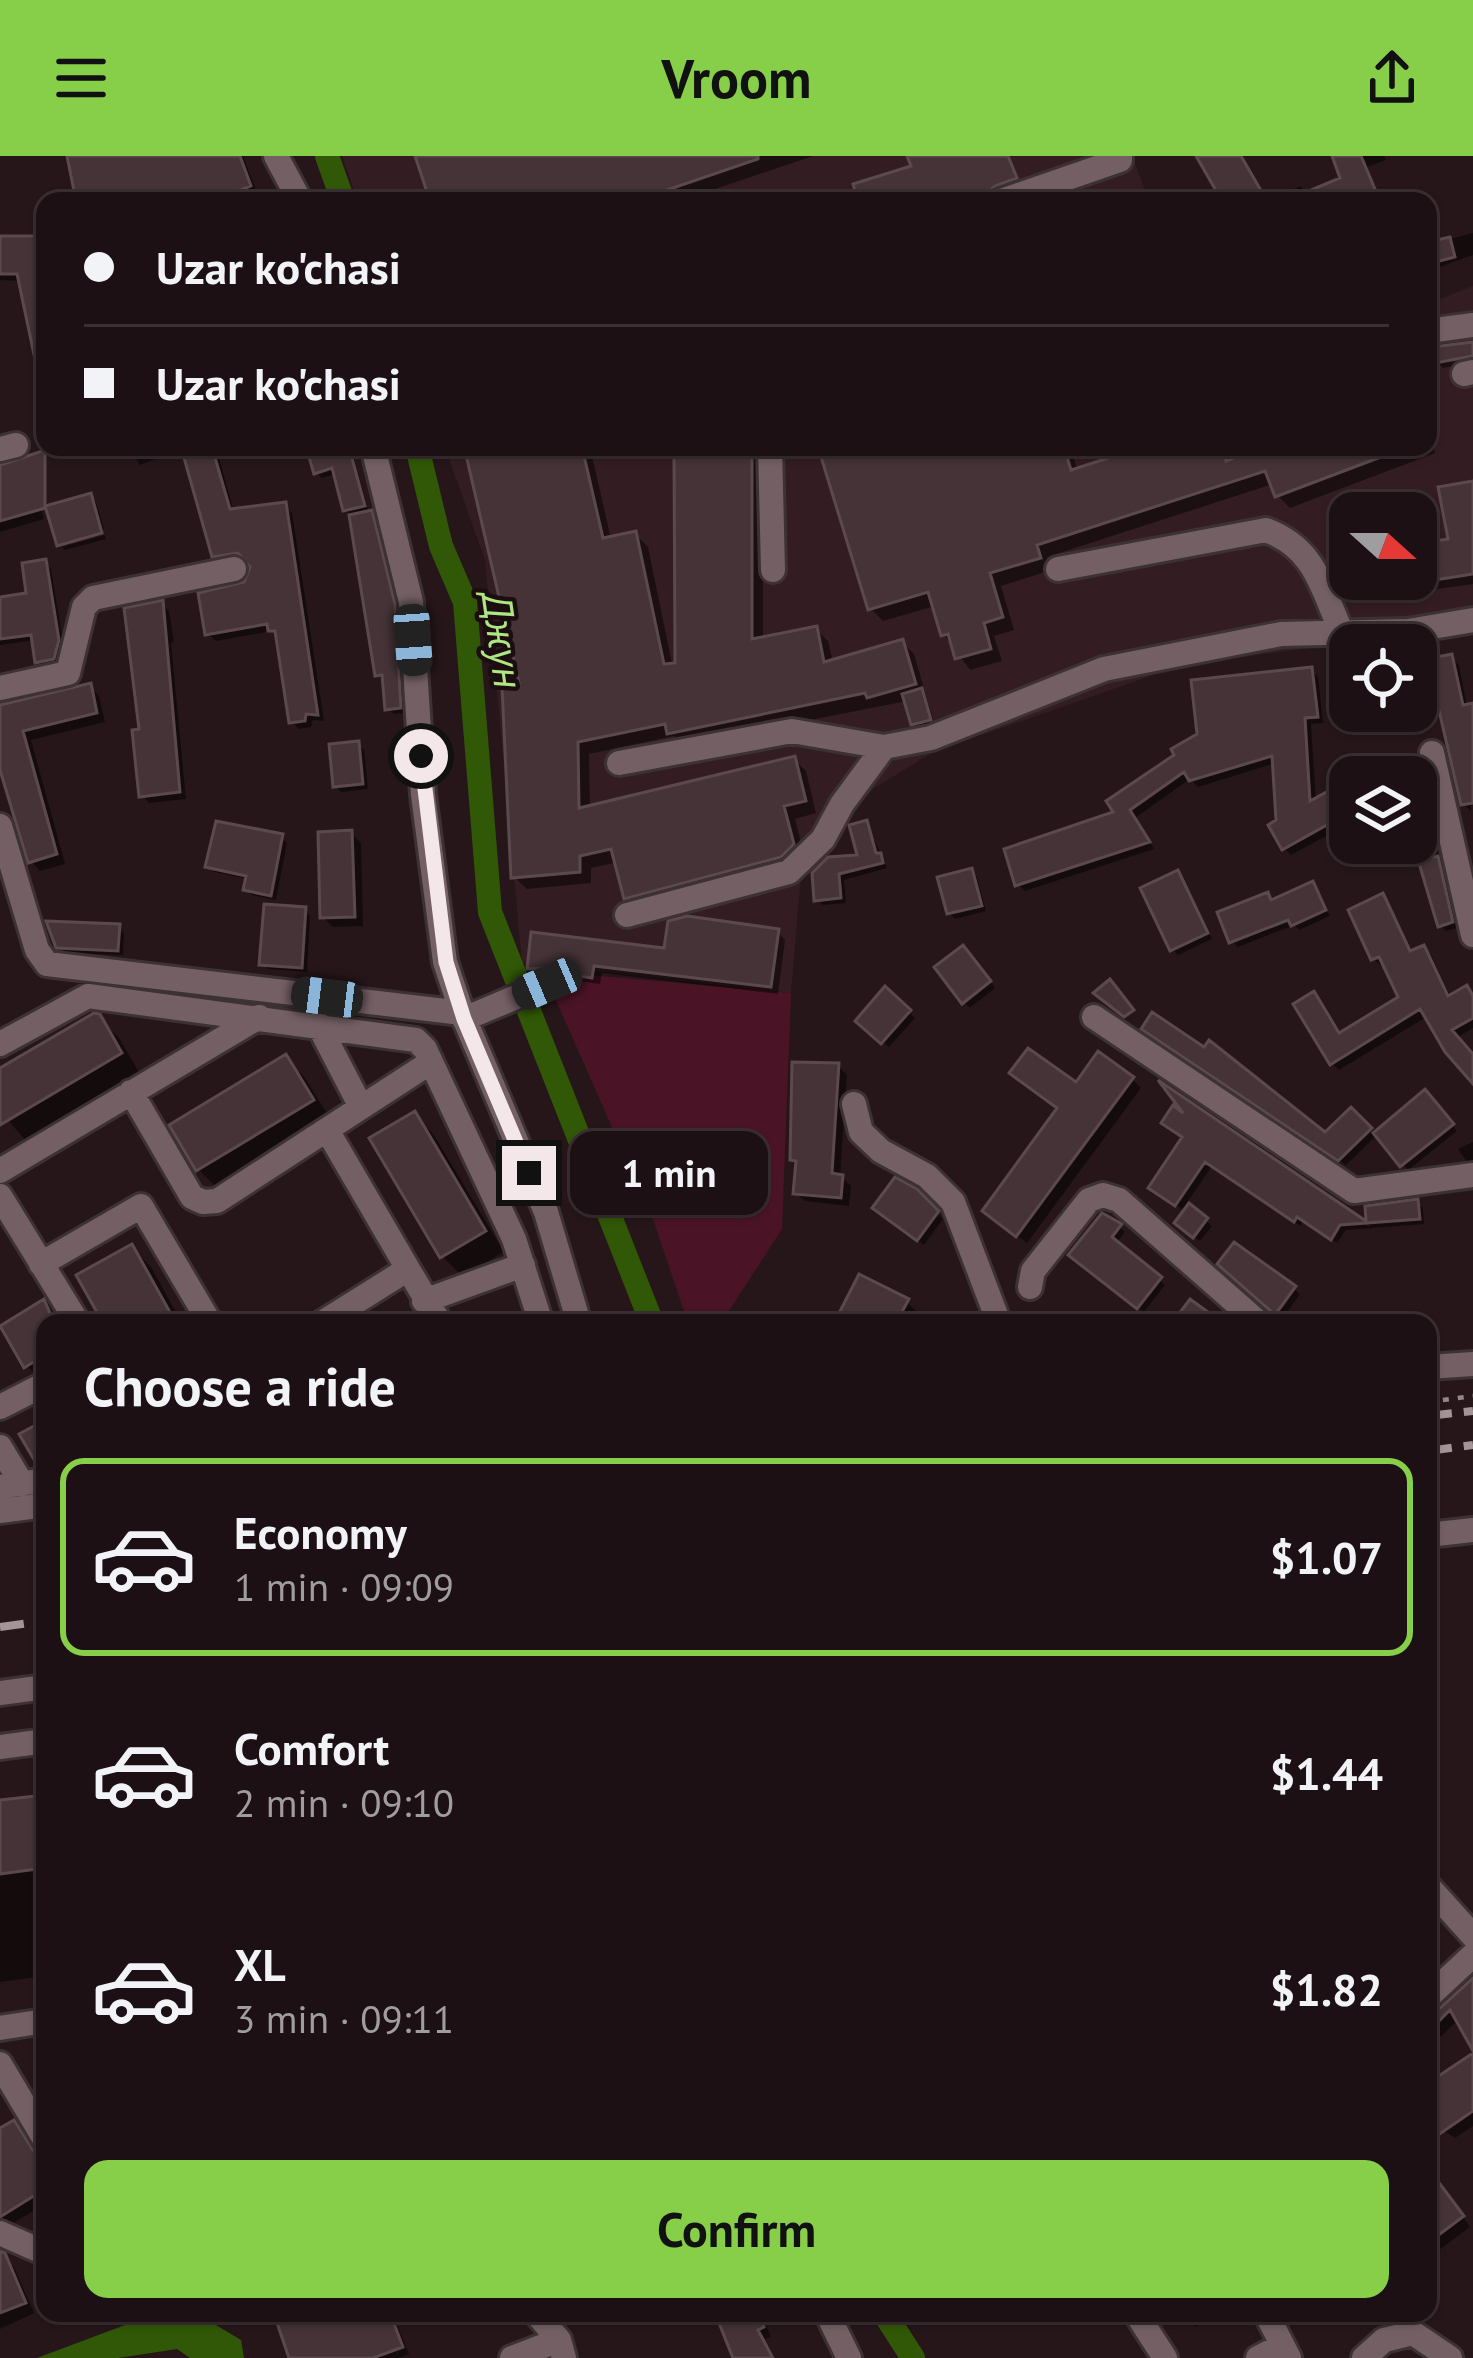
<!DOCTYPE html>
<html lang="en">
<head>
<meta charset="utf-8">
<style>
  body { margin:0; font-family:"PT Sans",sans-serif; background:#25191d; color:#f1f3f6; height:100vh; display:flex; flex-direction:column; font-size:45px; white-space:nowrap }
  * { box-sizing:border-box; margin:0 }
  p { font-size:39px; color:#a09da0 }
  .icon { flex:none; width:66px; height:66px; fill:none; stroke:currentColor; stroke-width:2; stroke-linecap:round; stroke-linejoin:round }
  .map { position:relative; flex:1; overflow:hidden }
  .side { position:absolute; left:36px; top:1158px; width:1401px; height:1008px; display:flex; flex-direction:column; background:#1c1014; border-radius:24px; box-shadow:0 3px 9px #0004,0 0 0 3px #3a3034 }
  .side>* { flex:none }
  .guide { position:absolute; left:36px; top:36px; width:1401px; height:264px; border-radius:24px; box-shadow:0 3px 9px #0004,0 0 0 3px #3a3034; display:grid; align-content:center; height:264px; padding:0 48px; background:#1c1014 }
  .needle { width:78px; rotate:111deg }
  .controls { position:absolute; left:1329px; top:336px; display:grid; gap:24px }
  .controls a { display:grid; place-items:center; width:108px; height:108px; border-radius:24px; background:#1c1014; box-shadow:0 3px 9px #0004,0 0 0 3px #3a3034; font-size:60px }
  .end { position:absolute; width:54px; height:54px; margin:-27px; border:15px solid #f3e7e9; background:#111; box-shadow:0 0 0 6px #111 }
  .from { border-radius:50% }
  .bubble { position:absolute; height:84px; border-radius:24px; background:#1c1014; box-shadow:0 3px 9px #0004,0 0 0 3px #3a3034; font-size:39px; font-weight:800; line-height:84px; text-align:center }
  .car { position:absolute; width:36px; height:72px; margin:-36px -18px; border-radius:15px; box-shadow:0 0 9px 3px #0007; background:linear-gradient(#222 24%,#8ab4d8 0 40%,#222 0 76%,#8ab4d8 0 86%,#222 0) }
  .guide b { display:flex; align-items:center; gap:42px; height:114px; font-size:45px }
  .guide b+b { border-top:3px solid #3a3034 }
  .guide i { width:30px; height:30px; background:#f1f3f6 }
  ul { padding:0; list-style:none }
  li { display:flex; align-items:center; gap:36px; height:198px; margin:0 24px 18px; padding:0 24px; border:6px solid transparent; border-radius:24px }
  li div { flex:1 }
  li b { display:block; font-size:45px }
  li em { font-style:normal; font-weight:800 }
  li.selected { border-color:#88cf49 }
  li>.icon { width:108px; height:108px; stroke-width:1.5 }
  h2 { padding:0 48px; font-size:54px; line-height:144px }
  .action { display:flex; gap:24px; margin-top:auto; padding:24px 48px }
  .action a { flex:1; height:138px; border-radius:24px; background:#88cf49; color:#111; font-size:48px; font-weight:800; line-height:138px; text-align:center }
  header { display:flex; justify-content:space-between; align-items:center; height:156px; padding:0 48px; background:#88cf49; color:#111; font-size:54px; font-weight:800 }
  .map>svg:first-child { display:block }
</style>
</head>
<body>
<header><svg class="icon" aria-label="menu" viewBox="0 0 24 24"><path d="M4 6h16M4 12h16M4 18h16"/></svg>Vroom<svg class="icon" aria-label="share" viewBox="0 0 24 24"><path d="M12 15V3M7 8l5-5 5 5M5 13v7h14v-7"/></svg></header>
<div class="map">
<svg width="1473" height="2202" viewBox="0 0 1473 2202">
  <rect width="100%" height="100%" fill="#26161a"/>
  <path fill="#331d22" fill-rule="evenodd" d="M342,0H1132L1149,45H358Z
    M1473,130V470L1182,509L933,596L873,633L823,683L803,694L791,837L522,807L485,404L445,291H1428V148ZM1350,357H1416V423H1350Z"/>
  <path fill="#4b1426" d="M543,815L791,837L782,1073L721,1167H688L654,1066Z"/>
  <path fill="#315806" d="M149,2160L204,2162L241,2184L244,2202H190L177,2193L118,2202H37Z"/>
  <path fill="#0007" d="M70,0H243L260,45H79Z
    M418,0H813L680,45H433Z
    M910,0H1008L1018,25L998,32L989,41L972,45H827L859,39L915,12Z
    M1335,0H1384L1386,4L1367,11L1381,45H1342L1344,23Z
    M1300,30L1312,45H1273Z
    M1473,77V99L1428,115V89Z
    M0,83H45V232L22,125L0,124Z
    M1473,189V207L1443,212L1438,206Z
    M1428,276L1435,297L1290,352L1277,339L1273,328L1047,401L1051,414L1001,430L1014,474L994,480L1002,505L970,514L944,479L935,450L883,465L871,453L820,291H1070L1078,315L1152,291H1428Z
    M128,291H216L234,356L284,349L292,357L324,565L313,564L311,571L299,573L292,566L279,482L272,475L216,485L208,478L246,429L253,408L248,403L223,407L215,399L182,293L140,309Z
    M309,291H351L369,357L377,364L399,457L406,557L394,558L388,552L383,525L378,519L353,361L345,354L336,318L322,322L316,316Z
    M513,291H590L611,383L635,378L648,391L675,522L678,291H763V484L816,473L828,485L833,506L902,486L914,498L935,570L919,574L913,568L907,545L683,589L674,580L589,598L590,653L794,603L806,615L816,657L795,663L805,702L639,754L627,741L618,706L591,712V727L527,733L514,721L523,530Z
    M0,311L31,316L44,363L0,376Z
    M1473,328V428L1388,440L1378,431L1377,423H1416V383L1417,391L1451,386Z
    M90,340L96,346L104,373L59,386Z
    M1402,344L1412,357H1369L1368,349Z
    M105,379L106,383L65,394L62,391Z
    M45,407L51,413L64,492L60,508L44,512L38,506L35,484L0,489V444L30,440Z
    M162,448L169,455L174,486L171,487L186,643L149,647L142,639V576Z
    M1451,502L1459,509L1467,551L1473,550L1471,655L1463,648Z
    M1311,514L1318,521L1323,567L1311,568L1316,646L1350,633V667L1291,699L1284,692L1279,666L1275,607L1198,631L1190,623L1135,662L1154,693L1025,735L1018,728Z
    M90,530L99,540L105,566L31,584L65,708L40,715L31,705L0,602V552Z
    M358,588L364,594L368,633L341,636L336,630Z
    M1416,609L1422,615L1439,705L1457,772L1446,775L1440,769L1418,694L1409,696L1403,687H1416V621H1390L1388,614Z
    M867,668L887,712L844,724L846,747L823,749L817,744L815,718L861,701Z
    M351,677L361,687L363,770L333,771L323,761Z
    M281,681L287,687L276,744L252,739L246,733L248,723L214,716L209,710Z
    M972,716L977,721L986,755L955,763L949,757Z
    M1178,718L1212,783L1178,799L1172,793Z
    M1313,729L1330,760L1299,774L1294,769L1238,791L1232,785L1267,739L1274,746Z
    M1383,741L1412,798L1424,792L1431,799L1451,842L1466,833L1473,839V872L1456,882L1473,901V924L1428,860L1339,914L1332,907L1313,838L1341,879L1402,842L1385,807L1381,810L1374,803Z
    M305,754L310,760L307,816L268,813L262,808Z
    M118,771L124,777L123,799L65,797L59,791Z
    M777,775L785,784L778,838L602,817L600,828L570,824L561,819L538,820L530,812L667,796Z
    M969,798L995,832L970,852L964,846Z
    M885,835L915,862L889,891L859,865Z
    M98,861L119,882L140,918L26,985L0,955V915Z
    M1151,878L1326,980L1351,955L1375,980L1425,938L1457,975L1408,1014L1378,978L1346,1009Z
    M286,902L305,922L331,964L218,1033L198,1013Z
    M838,910L847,919L840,1020L851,1030L849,1050L805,1045L796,1037L798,1009L793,1003Z
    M1132,923L1141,932L1027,1087L995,1064L1076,931Z
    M1172,937L1369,1071L1368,1053L1417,1046L1423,1052L1424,1068L1346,1074L1337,1087L1304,1065L1300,1070L1212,1010L1186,1048L1212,1070L1200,1085L1183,1073L1186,1056L1158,1037L1193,968Z
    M415,959L434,979L504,1096L462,1120L443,1101L374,983Z
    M1473,986V1010H1470L1458,993Z
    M915,1036L943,1063L924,1089L882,1058Z
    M1120,1071L1125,1076L1116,1088L1165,1129L1144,1156L1078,1104Z
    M131,1091L151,1111L182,1167H107Z
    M1221,1108L1294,1133L1300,1138L1283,1162Z
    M907,1146L920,1159L916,1167H838Z
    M40,1149L53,1167H45V1208L33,1216L27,1210Z
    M45,1642V1820L0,1826V1648Z
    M1473,1824V1888L1459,1863L1428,1893V1859L1440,1856Z
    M1473,1900V1970L1455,1982L1428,1964V1931Z
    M13,1968L45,2012V2048L0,2075V1976Z
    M1428,2013L1470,2071L1435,2097L1428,2091Z
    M0,2098L14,2111L34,2157L0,2173Z
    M294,2157H334L338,2169L369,2157H392L409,2198L399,2202H292Z
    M716,2157H761L771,2181L765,2183L775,2202H734Z
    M1183,2157H1218L1196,2171Z"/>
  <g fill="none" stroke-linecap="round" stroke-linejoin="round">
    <path stroke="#315806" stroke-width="24" d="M327,0L343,45
      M417,291L441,390L465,446L490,756L652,1167
      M884,2157L913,2202"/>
  </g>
  <path fill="#453337" stroke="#5c494d" stroke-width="3" d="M67,0H240L251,30L212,45H76Z
    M415,0H758V3L635,45H430Z
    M907,0H1008L1017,22L995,30L986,39L960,45H858L853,28L911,10Z
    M1196,0H1241L1267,45H1222Z
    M1332,0H1361L1380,45H1285L1340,22Z
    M0,80H45V207L36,208L17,118H0Z
    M1450,81L1455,101L1428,108V86Z
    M1473,186V200L1435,207L1432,191Z
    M181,291H212L230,353L286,346L318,559L306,558L305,565L289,567L275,475H268L267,468L205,479L198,437L244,426L250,411L238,397L212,401Z
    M306,291H349L365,350L343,355L332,312L314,318Z
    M501,291H582L603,382L636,375L664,508L675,507L674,291H752V483L817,470L824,506L903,483L916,528L867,542L865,537L667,578L665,568L578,586L579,652L795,600L806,645L784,650L794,688L781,701L624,743L611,693L580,700V716L511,722L502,531L519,527L466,299Z
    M818,291H1064L1071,314L1142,291H1222L1226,305L1262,291L1402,293L1275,341L1265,315L1037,389L1041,402L990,417L1003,461L984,467L991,493L955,503L948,478L941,480L928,436L868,454Z
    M45,294V352L0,365V309Z
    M1473,325V418L1416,427V388L1448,383L1438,331Z
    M91,337L102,377L57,390L45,350Z
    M372,354L395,448L401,552L385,554L382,519L375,520L349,359Z
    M46,403L59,484L54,503L35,507L31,479L0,483V441L26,437L22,407Z
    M163,444L180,636L139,641L132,574L139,573L124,452Z
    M1452,498L1463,549L1473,547V647L1461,649L1427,503Z
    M1312,511L1318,561L1305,562L1310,645L1350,623V656L1282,694L1268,669L1276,664L1272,600L1189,625L1184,616L1130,654L1150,686L1015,730L1004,693L1113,656L1106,645L1174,599L1171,593L1197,578L1191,524Z
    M91,527L97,557L23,575L57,698L28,707L0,614V549Z
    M922,532L931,564L911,569L902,538Z
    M359,585L363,628L333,631L329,588Z
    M1416,606L1428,656L1416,659Z
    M867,664L876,697H881L883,707L839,718L841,742L814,745L812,717L828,701L857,699L849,669Z
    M216,665L283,678L271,740L243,734L246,720L205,711Z
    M352,674L355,761L320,762L318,676Z
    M1438,700L1453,766L1438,771L1418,704Z
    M972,712L982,750L947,758L937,721Z
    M1178,714L1208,777L1170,795L1140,732Z
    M1313,725L1326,754L1291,770L1288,764L1229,787L1217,756L1268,736L1271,744Z
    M1383,737L1410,795L1424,789L1448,840L1467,829L1473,840V862L1452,874L1473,898V928L1445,896L1420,853L1330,909L1293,848L1314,835L1339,877L1398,841L1379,801L1371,804L1348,754Z
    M264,748L306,751L302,812L259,809Z
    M687,760L779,773L771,831L594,810L592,822L559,817L550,812L527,813L531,776L664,792L668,765Z
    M46,765L120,768L118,795L56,792Z
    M963,789L991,825L962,848L934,811Z
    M1110,823L1134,854L1124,861L1093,837Z
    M885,830L911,854L881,888L855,865Z
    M1152,856L1204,891L1209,884L1325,976L1351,951L1372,972L1338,1005L1141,873Z
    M94,857L100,858L122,897L0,969V912Z
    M1028,892L1076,926L1098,895L1134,921L1016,1081L982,1055L1057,952L1009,917Z
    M286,898L314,944L196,1015L169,969Z
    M792,906L839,907L832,1017L843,1019L841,1042L793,1038L796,1005L790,1004Z
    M1158,924L1366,1065L1365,1050L1418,1043L1420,1063L1340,1069L1331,1084L1297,1061L1294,1066L1205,1006L1175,1050L1148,1032L1182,981L1161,967L1173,949L1183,957Z
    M1425,933L1454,968L1400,1011L1373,977Z
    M415,955L486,1075L440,1102L369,982Z
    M895,1021L917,1033L939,1055L917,1085L872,1052Z
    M1189,1047L1208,1062L1193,1082L1174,1067Z
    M1102,1057L1122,1068L1112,1081L1162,1121L1137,1153L1068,1099Z
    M1234,1086L1296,1130L1275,1159L1217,1108Z
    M132,1088L176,1167H103L76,1119Z
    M859,1118L909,1143L896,1167H834Z
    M44,1143L54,1167H45V1199L24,1212L0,1170Z
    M1190,1143L1223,1167H1172Z
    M45,1264V1308L37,1309L19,1278Z
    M45,1639V1712L0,1718V1644Z
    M1473,1822V1895L1450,1854L1428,1876V1857L1439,1853Z
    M1473,1897V1955L1428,1986V1927Z
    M14,1964L45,2013V2033L0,2061V1972Z
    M1428,2012L1464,2060L1428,2087Z
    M0,2095L5,2097L26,2147L0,2157Z
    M285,2157H331L334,2167L361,2157H390L403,2191L373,2202H289L275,2161Z
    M715,2157H758L764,2171L758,2174L773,2202H733Z"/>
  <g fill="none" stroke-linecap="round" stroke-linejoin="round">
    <defs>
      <path id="minor" d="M276,0L300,45
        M1001,45L1120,4V0
        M1428,175L1473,169
        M1464,218L1473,216
        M373,291L411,446L423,639L445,806L462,857L546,1056L579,1167
        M770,291L773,414
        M0,293L16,289
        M1058,413L1266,374C1316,393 1321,431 1342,477
        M0,532L68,517L84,451L93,442L234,413
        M1432,597L1473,779
        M619,607L792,575L884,591L931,582L1104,513L1281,478L1408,475L1473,464
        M0,670L37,794L47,808L462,857
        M627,759L789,716L823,683L842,648L884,591
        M1094,861L1354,1035L1473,1019
        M464,863L547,828
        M318,868L361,951
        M0,888L88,840L416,884L425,893L514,1083L541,1167
        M131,936L192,1041L203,1046L217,1045L431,906
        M854,948L861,976L881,995L927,1020L953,1046L999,1167
        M0,1015L259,861
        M0,1040L78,1167
        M41,1108L141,1050L210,1167
        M408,1113L440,1167
        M1030,1131L1033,1115L1089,1044L1103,1039L1119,1044L1259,1167
        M424,1145L523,1109
        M322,1167L408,1113L327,974
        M1428,1211L1473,1208
        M0,1251L45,1228
        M0,1291L22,1328
        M0,1331L45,1324
        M0,1355L45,1349
        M1428,1379L1473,1374
        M0,1537L45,1531
        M0,1591L45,1585
        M1428,1730L1473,1780
        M1428,1841L1473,1799
        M0,1872L45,1865
        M0,1908L45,1984
        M0,2077L45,2097
        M536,2157L559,2184L564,2202
        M827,2157L849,2202
        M1136,2157L1165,2202
        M1266,2157L1289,2202
        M512,2202L559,2184
        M1258,2202L1281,2190
        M1364,2202L1384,2184L1413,2177L1450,2202"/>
    </defs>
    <use href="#minor" stroke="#3c3133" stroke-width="30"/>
    <path stroke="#948689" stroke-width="4.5" stroke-dasharray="6 9" stroke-linecap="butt" d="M1428,1246L1473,1240"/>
    <use href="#minor" stroke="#746064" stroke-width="24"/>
    <path stroke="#a29497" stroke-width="8" stroke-dasharray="24 12" stroke-linecap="butt" d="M1428,1260L1473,1255
      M1428,1295L1473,1289
      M0,1471L45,1465"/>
  </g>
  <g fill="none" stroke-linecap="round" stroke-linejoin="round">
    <path stroke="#f3e7e9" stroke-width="15" d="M421,600L446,806L464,863L529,1017"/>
  </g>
  <g text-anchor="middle" stroke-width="9" stroke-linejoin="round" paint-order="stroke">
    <g font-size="42" font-style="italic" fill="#ade682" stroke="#1c0d11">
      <text transform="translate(503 484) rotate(82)" y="15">Джун</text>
    </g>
  </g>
</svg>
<div class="controls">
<a><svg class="needle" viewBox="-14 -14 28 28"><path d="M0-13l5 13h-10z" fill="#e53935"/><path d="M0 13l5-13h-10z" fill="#a09da0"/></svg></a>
<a><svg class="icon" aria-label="locate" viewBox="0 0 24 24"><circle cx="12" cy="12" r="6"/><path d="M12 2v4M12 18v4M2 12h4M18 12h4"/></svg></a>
<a><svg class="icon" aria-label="layers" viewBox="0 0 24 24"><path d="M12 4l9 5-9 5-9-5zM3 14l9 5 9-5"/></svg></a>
</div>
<i class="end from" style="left:421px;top:600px"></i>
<i class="end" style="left:529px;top:1017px"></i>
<div class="bubble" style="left:570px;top:975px;width:198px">1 min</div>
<i class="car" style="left:413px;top:484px;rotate:176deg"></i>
<i class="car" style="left:547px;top:828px;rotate:247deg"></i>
<i class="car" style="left:327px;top:841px;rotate:277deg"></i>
<div class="guide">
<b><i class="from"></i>Uzar ko'chasi</b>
<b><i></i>Uzar ko'chasi</b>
</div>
<section class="side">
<h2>Choose a ride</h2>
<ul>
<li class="selected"><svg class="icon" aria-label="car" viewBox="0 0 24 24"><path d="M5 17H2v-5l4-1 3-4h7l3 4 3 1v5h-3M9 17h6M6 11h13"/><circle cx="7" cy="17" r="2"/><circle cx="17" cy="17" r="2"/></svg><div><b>Economy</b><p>1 min · 09:09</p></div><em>$1.07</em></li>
<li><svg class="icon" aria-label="car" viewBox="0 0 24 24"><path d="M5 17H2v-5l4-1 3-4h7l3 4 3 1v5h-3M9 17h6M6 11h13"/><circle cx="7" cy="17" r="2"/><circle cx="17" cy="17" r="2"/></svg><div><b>Comfort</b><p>2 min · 09:10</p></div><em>$1.44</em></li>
<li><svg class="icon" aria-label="car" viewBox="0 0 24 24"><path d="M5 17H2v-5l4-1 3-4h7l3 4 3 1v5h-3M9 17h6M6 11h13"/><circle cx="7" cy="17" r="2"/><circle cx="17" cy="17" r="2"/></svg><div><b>XL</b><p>3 min · 09:11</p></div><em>$1.82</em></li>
</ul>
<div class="action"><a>Confirm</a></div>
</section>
</div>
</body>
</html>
